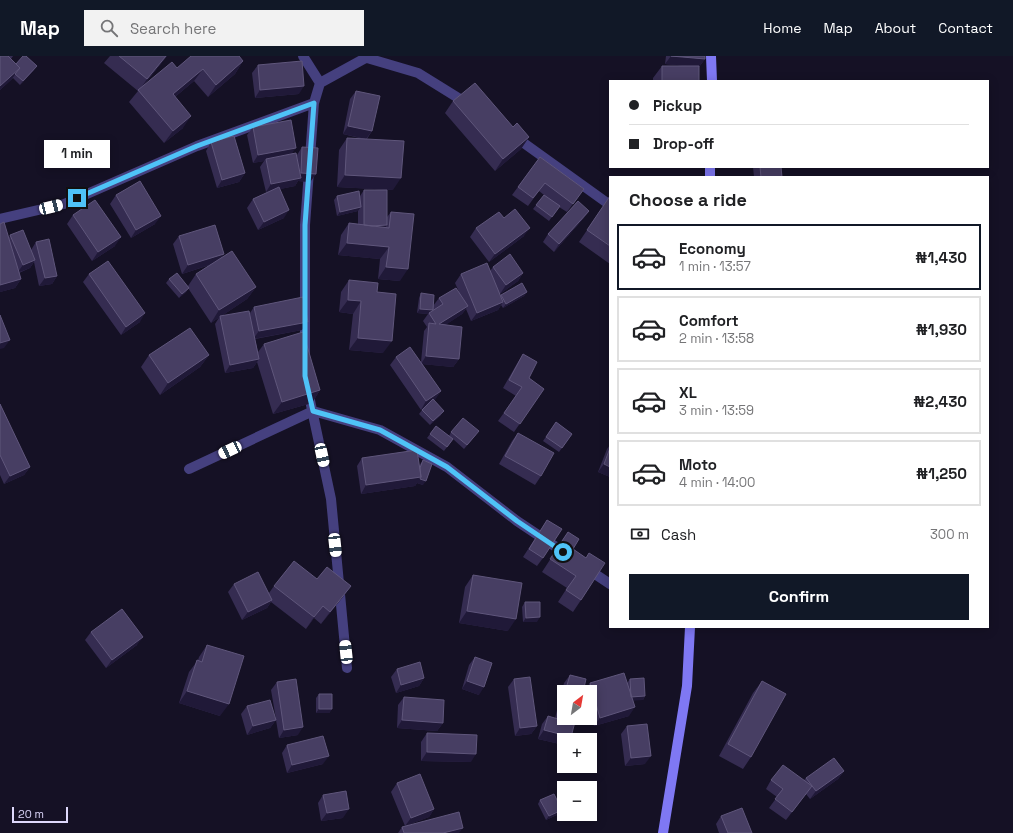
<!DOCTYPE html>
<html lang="en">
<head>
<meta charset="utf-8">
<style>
  body { margin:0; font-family:"Space Grotesk",sans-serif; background:#f2f2f2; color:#202124; height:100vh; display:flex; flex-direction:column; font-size:15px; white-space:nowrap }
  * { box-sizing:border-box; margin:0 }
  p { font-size:13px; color:#757577 }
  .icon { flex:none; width:22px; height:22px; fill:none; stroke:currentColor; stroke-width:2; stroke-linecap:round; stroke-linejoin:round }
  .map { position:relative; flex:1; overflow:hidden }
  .drawer { position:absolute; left:609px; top:120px; width:380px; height:452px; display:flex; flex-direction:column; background:#fff; border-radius:0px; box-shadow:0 2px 10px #0003 }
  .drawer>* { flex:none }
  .hud { position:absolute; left:609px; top:24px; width:380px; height:88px; border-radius:0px; box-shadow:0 2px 10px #0003; display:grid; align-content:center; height:88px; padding:0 20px; background:#fff }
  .needle { width:26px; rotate:31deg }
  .controls { position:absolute; left:557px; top:629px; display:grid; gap:8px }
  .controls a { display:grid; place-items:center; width:40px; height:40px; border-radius:0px; background:#fff; box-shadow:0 2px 10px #0003; font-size:20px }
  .scale { position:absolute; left:12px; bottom:10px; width:56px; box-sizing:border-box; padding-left:4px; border:2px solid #ded8fc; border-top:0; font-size:11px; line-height:14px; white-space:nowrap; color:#ded8fc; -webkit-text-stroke:3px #151125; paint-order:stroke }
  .end { position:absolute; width:18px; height:18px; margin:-9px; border:5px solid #4fc3f7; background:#111; box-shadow:0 0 0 2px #111 }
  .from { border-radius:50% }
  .bubble { position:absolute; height:28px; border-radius:0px; background:#fff; box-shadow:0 2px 10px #0003; font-size:13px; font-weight:800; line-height:28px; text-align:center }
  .car { position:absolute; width:12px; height:24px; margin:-12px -6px; border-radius:5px; box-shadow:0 0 3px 1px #0007; background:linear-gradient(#fff 24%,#345 0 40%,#fff 0 76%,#345 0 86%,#fff 0) }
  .hud b { display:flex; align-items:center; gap:14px; height:38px; font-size:15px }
  .hud b+b { border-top:1px solid #e0e0e0 }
  .hud i { width:10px; height:10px; background:#202124 }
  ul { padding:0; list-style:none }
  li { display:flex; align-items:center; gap:12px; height:66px; margin:0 8px 6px; padding:0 12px; border:2px solid #e0e0e0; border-radius:0px }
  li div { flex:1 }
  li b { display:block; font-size:15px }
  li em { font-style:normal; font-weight:800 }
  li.on { border-color:#111827 }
  li>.icon { width:36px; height:36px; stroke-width:1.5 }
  h2 { padding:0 20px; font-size:18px; line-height:48px }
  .pay { display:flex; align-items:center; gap:10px; height:44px; padding:0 20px; font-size:15px }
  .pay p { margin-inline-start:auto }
  .button { display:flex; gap:8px; margin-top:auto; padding:8px 20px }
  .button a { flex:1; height:46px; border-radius:0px; background:#111827; color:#fff; font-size:16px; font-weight:800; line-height:46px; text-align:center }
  header { display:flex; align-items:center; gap:24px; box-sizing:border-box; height:56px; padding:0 20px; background:#111827; color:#fff }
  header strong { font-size:19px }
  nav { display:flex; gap:22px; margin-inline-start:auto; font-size:14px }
  .search { width:280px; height:36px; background:#f2f2f2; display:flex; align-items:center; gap:10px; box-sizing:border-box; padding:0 14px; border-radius:0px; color:#757577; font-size:15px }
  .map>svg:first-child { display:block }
</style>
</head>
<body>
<header>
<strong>Map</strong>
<div class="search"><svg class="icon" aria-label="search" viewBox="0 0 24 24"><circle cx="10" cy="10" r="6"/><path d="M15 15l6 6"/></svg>Search here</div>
<nav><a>Home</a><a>Map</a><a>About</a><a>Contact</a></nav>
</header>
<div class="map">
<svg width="1013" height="777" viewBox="0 0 1013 777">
  <rect width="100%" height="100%" fill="#151125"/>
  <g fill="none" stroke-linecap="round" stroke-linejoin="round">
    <path stroke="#45407f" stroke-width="10" d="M303,0L320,27
      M367,2L418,17L468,48
      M514,80L610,149
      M0,163L64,148L197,90L314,47
      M305,297V169L314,47L320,27L369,0
      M308,335L331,443L347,612
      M189,413L313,355L380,374L447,411L517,465L568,499
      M586,512L610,528"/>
    <path stroke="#7f78f3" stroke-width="10" d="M711,0L712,25
      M710,121V111
      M663,777L687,630L690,571"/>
  </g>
  <path fill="#352c51" d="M0,0H13L11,3L16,8L34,14L20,29L13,22L0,34Z
    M110,0H167L143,30L177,12L243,5L235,18L208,41L194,25L175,41L183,72L164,87L129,46L138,35L104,7Z
    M666,0H705V3L699,11V25H653V22L662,10H689L665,8Z
    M258,9L299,38L255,42L252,17Z
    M356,35L372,75L367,83L393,134L337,131L339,94L347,82L363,83L343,78L350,43Z
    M453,45L513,71L529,81L521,93L495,115L445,57Z
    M253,71L297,100V99L302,91L316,118L310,126L298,125L295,130L280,133L284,162L258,174L247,152L253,143L273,134L266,136L260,111L264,105L253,107L247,79Z
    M211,86L245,117L239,126L217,132L206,95Z
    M540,101L584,133L567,156L559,151L549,165L533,153L544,139L539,135L528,150L512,139Z
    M753,111H781L782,121H754Z
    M364,134L387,161L391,156L400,225L378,223L380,203L338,199L341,179L349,167L358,168V155L337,160L334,144L337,140H360Z
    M116,139L155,168L131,182L110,148Z
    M610,140V208L579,186Z
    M589,155L583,163L554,196L543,186L548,178Z
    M73,159L115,190L92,205L67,168Z
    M504,162L524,180L489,206L470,181L476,172Z
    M0,168L9,182L10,179L31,194L36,186L57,220L52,228L39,230L34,206L30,212L19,217L21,223L15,232L0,236Z
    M179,180L224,198L222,201L256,231L247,243L211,267L188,232L186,236L179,242L166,227L169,223L188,230L196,218L210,209L182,218L173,188Z
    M493,211L523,217L518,225L500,238L499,236L501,240L527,236L524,240L503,252L501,249L498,254L471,265L466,253L462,258L445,269L459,303L453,311L422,308L441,335L434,344L441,359L430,369L419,358L422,354L427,349L421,354L390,309L396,301L421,306L424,275L427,271L423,265L428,258L417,257L419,242L421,237L433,250L439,242L459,236L455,227L461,218L490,215Z
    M89,218L140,266L121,279L83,226Z
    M349,224L377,236L383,297L349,294L353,258L339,256L341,236Z
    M254,251L302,274L255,283L258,296L264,288L320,334L312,347L273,358L257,306L253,312L225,317L215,268L220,260L250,257Z
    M523,298L529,322L544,333L514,376L498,365L516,340L503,332L518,306Z
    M149,299H209L200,311L160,339L141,311Z
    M0,348L30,411L24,419L4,428L0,419Z
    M556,366L572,378L559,396L543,385Z
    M436,370L449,380L451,376L476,379L464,393L453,383L444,395L427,382Z
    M518,377L541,420L535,429L499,408L512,385Z
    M610,389V421L598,416L607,393Z
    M362,402L419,410L423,404V429L417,427L415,430L361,438L357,410Z
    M547,464L543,502L537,510L523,501Z
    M568,476L573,493L586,502L581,544L573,556L558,546L567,532L542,516Z
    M473,519L508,575L459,567L465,531Z
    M317,523L351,530L342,542L321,568L314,562L306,573L271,546L267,552L242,564L228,536L234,528L269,537L274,530Z
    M525,546L537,566H523L522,551Z
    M91,576L137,589L106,612L85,584Z
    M207,589L220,660L179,647L189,616L198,604L199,601Z
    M475,601L479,639L462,633L469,609Z
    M397,613L424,622L419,630L396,637L391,621Z
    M570,619L583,636H564V662L571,681L569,684H564V689L538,683L542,668L548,660L555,662L564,627Z
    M514,623L537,670L531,678L515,680L508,631Z
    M630,623L645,640L643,644H632L629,660L594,670L590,655V636H584V635L590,627H627Z
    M762,625L751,701L743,713L719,700L753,637Z
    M277,626L298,679L279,682L276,664L270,672L247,679L241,658L247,650L276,663L271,634Z
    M319,638L332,653L329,657H316V642Z
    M404,641L443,667L437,675L397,672L398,649Z
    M627,670L645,708L625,710L621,678Z
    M427,677L471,706L421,705V686Z
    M287,689L323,708L287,717L282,697Z
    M844,715L838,723L810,743L806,738L786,764L769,752L777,741L766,733L771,724H804L806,722Z
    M397,727L434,753L429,761L405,770L391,736Z
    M323,739L343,762L321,765L318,747Z
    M540,744L559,758L546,764L538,748Z
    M721,760L752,777H719L716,768Z
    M402,771L459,777H398Z"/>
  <path fill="#201938" d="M166,0H167L139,35L147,23Z
    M671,0L705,3L699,11L665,8Z
    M243,5L235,18L208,41L216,29Z
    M37,10L34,14L20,29L23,25Z
    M20,12L11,24L0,34V30Z
    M203,13L194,25L164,50L173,38Z
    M304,30L299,38L255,42L260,34Z
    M191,60L183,72L164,87L173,75Z
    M348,70L372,75L366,83L343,78Z
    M529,81L521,93L495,115L503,103Z
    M296,92L290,100L266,103L264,105L253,107L258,99Z
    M245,117L239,126L217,132L222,124Z
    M301,117L316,118L310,126L298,125L295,130L266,136L271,128L297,122Z
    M345,119L401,122L393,134L337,131Z
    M361,151L358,155L337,160L340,156Z
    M289,154L284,162L258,174L264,166Z
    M589,155L583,163L554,196L559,188Z
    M161,160L155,168L131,182L136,174Z
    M387,169L382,178L364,170Z
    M530,172L524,180L489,206L495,198Z
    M121,181L115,190L92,205L98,196Z
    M347,187L389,191L380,203L338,199Z
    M224,198L218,206L182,218L188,209Z
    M35,204L30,212L17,217L23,209Z
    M386,211L408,213L400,225L378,223Z
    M523,217L518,225L500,238L506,229Z
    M57,220L52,228L39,230L45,222Z
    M21,223L15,232L0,236V229Z
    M256,231L247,243L211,267L219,254Z
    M189,232L186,236L179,242L182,238Z
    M527,236L524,240L503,252L506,248Z
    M348,244L361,245L353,258L339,256Z
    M503,246L498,254L471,265L477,257Z
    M468,250L462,258L434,277L439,268Z
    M420,253L433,254L428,258L417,257Z
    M145,257L140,266L121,279L126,271Z
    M308,266L302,274L253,283L259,275Z
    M358,282L392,285L383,297L349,294Z
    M10,284L4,292L0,293V287Z
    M209,299L200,311L160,339L168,327Z
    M426,300L459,303L453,311L421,308Z
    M259,303L253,312L225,317L230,309Z
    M320,334L312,347L273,358L282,346Z
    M441,335L435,344L421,354L426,345Z
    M444,355L441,359L430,369L433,365Z
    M604,408L610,411V421L598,416Z
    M30,411L24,419L4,428L10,420Z
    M421,421L426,425L423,429L417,427L415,430L361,438L366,429Z
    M351,530L342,542L321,568L330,556Z
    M272,544L267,552L242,564L248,556Z
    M323,550L314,562L306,573L314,561Z
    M467,555L516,563L508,575L459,567Z
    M540,561L537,566H523L526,562Z
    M143,581L137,589L106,612L112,604Z
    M424,622L419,630L396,637L401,629Z
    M467,625L484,631L479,639L462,633Z
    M187,635L229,648L220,660L179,647Z
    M645,640L643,644L628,645L631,641Z
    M635,651L629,660L594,670L600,662Z
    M319,653H332L329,657H316Z
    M276,664L270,672L247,679L253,670Z
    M402,664L443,667L437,675L397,672Z
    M537,670L531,678L515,680L520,672Z
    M303,671L298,679L279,682L284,674Z
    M544,674L571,681L569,684H564V689L538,683Z
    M427,696L476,698L471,706L421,705Z
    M329,700L323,708L287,717L292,709Z
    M651,700L645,708L625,710L631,702Z
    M844,715L838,723L810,743L816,735Z
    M349,753L343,762L321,765L327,757Z
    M434,753L429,761L405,770L411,762Z
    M562,754L559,758L546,764L549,760Z
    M463,772L459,777H443Z"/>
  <path fill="#473e63" stroke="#5f567b" d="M0,0H8L20,12L0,30Z
    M23,0H26L37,10L23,25L15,18L20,12L16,8Z
    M119,0H166L147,23Z
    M191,0H239L243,5L216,29L203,13L173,38L191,60L173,75L138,34L172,6L177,12Z
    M671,0H705V3Z
    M302,5L304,30L260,34L258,9Z
    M662,10H699V25H662Z
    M475,27L513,71L517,67L529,81L503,103L453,45Z
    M356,35L380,40L372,75L348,70Z
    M291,64L296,92L258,99L253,71Z
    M234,80L245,117L222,124L211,86Z
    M347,82L404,85L401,122L345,119Z
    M302,91L318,92L316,118L301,117Z
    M296,97L301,122L271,128L266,103Z
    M540,101L584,133L573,148L545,127L533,142L518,131Z
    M760,111H781L782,121H761Z
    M140,125L161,160L136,174L116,139Z
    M279,131L289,154L264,166L253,143Z
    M364,134H387V169L372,170L364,169Z
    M359,135L361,151L340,156L337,140Z
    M544,139L560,150L552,161L536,149Z
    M610,140V190L587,174Z
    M95,144L121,181L98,196L73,159Z
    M578,145L589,155L559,188L548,178Z
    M515,153L530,172L495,198L476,172L499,156L504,162Z
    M391,156L414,158L408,213L386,211L389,191L347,187L349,167L389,172Z
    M4,166L21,223L0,229V168Z
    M215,169L224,198L188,209L179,180Z
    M23,174L35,204L23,209L10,179Z
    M49,183L57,220L45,222L36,186Z
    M232,195L256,231L219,254L196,218Z
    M510,198L523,217L506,229L493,211Z
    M108,205L145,257L126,271L89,218Z
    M487,207L503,246L477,257L461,218Z
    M177,217L189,232L182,238L169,223Z
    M349,224L378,227L377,236L396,238L392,285L358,282L361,245L348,244Z
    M522,227L527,236L506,248L501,239Z
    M456,232L468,250L439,268L462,271L459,303L426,300L429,267L436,268L429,257L443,248L439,242Z
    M421,237L434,239L433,254L420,253Z
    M303,241L308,266L259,275L254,251Z
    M249,255L259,303L230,309L220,260Z
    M0,259L10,284L0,287Z
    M190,272L209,299L168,327L149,299Z
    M303,276L320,334L282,346L264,288Z
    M410,291L441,335L426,345L396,301Z
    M523,298L537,306L529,322L544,333L520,368L504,357L522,331L509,324Z
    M433,343L444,355L433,365L422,354Z
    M0,348L30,411L10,420L0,399Z
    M463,362L479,375L467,389L451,376Z
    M556,366L572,378L562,392L546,381Z
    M436,370L453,383L447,391L430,378Z
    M518,377L554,397L541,420L505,400Z
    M610,392V411L604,408Z
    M417,394L421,421L366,429L362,402Z
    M423,404L432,408L426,425L420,423L421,421L420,412Z
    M547,464L562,473L543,502L529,493Z
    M568,476L579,483L573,493L586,502L589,497L605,507L581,544L566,534L576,520L550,503Z
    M294,505L317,523L327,511L351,530L330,556L323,550L314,561L274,530Z
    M258,516L272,544L248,556L234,528Z
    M473,519L522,527L516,563L467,555Z
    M525,546H540V561L526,562Z
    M122,553L143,581L112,604L91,576Z
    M207,589L244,600L229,648L187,635L197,604L202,606Z
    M475,601L492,607L484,631L467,625Z
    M420,606L424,622L401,629L397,613Z
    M624,617L635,651L600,662L590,627Z
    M570,619L586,623L583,636H565Z
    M530,621L537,670L520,672L514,623Z
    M644,622L645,640L631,641L630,623Z
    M296,623L303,671L284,674L277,626Z
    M762,625L786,638L751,701L728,688Z
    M319,638H332V653H319Z
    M404,641L444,644L443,667L402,664Z
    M564,641V662H576L571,681L544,674L548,660L558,663Z
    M270,644L276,664L253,670L247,650Z
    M647,668L651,700L631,702L627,670Z
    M427,677L477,679L476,698L427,696Z
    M323,680L329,700L292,709L287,689Z
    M834,702L844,715L816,735L806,722Z
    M783,709L812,730L792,756L775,743L783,733L771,724Z
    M420,718L434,753L411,762L397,727Z
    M346,735L349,753L327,757L323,739Z
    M554,738L562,754L549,760L540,744Z
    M742,752L752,777H728L721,760Z
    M459,756L463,772L443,777H404L402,771Z"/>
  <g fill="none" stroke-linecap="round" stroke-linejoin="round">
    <path stroke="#4fc3f7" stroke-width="5" d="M77,142L197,90L314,47L305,169V320L313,355L380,374L447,411L517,465L563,496"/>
  </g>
</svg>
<div class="controls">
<a><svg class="needle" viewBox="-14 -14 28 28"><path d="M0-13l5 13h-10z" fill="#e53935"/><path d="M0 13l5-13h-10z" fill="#757577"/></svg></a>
<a>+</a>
<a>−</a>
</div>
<div class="scale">20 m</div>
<i class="end from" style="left:563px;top:496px"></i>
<i class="end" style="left:77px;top:142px"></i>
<div class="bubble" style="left:44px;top:84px;width:66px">1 min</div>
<i class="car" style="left:51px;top:151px;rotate:76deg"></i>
<i class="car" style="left:230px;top:394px;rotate:245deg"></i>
<i class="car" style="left:322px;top:399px;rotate:168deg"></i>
<i class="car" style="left:335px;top:489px;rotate:174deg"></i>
<i class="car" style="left:346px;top:596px;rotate:354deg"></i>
<div class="hud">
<b><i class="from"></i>Pickup</b>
<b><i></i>Drop-off</b>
</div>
<section class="drawer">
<h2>Choose a ride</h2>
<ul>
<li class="on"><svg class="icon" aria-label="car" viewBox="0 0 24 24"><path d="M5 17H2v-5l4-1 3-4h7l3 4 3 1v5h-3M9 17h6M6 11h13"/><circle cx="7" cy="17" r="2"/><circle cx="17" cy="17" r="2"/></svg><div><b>Economy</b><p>1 min · 13:57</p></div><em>₦1,430</em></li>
<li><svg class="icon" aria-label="car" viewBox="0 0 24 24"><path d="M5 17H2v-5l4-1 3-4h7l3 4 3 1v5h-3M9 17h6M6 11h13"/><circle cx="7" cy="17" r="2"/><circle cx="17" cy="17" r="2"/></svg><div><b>Comfort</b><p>2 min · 13:58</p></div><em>₦1,930</em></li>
<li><svg class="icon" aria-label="car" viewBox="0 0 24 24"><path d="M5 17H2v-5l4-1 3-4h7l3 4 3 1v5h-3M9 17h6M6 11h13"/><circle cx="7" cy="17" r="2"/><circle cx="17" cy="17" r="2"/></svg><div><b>XL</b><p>3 min · 13:59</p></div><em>₦2,430</em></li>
<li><svg class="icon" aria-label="car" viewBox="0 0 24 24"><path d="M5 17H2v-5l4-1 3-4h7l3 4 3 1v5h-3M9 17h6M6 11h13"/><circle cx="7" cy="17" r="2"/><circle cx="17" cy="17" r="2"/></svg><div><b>Moto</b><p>4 min · 14:00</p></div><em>₦1,250</em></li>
</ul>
<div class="pay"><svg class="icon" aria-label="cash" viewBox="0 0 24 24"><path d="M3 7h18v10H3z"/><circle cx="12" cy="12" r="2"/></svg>Cash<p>300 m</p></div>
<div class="button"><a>Confirm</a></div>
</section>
</div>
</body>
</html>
